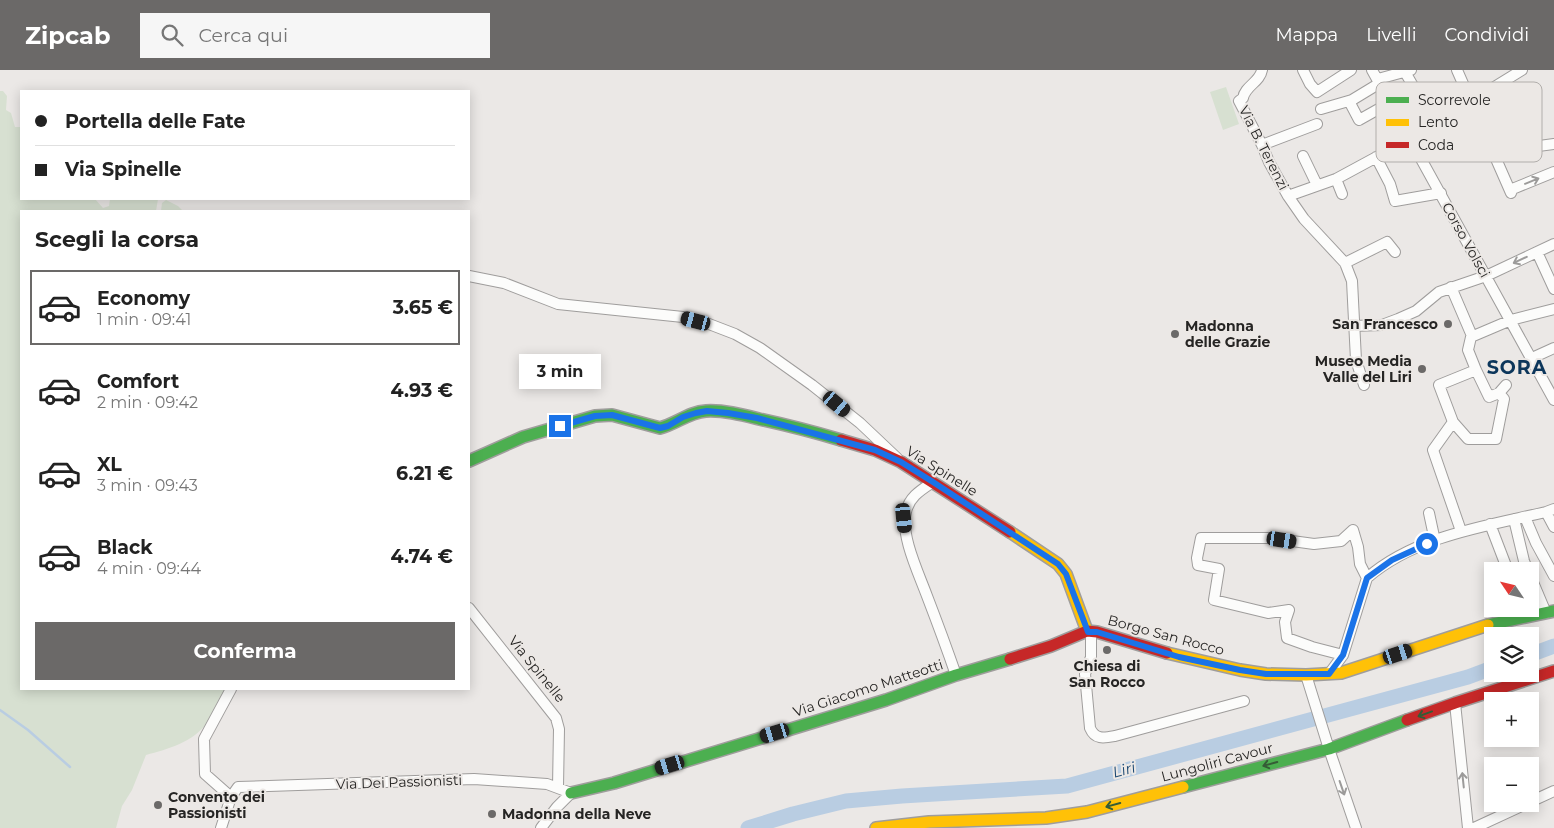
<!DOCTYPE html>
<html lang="it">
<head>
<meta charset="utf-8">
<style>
  body { margin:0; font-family:Montserrat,sans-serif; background:#f6f6f6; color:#222; height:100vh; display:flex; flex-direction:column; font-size:19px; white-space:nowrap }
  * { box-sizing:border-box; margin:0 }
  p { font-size:16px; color:#767676 }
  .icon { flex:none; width:28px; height:28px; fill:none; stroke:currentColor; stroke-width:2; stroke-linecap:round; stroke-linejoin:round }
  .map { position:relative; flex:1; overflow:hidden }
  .sheet { position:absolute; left:20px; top:140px; width:450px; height:480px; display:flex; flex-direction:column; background:#fff; border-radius:0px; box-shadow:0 2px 12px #0003 }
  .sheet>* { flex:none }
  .top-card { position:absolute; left:20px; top:20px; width:450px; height:110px; border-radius:0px; box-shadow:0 2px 12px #0003; display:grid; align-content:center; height:110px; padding:0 15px; background:#fff }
  .needle { width:32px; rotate:305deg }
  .controls { position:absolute; left:1484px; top:492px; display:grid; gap:10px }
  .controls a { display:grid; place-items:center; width:55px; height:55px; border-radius:0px; background:#fff; box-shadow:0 2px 12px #0003; font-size:25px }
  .end { position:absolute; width:22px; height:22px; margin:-11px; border:6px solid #1a73e8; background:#fff; box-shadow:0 0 0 2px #fff }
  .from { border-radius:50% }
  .bubble { position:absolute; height:35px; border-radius:0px; background:#fff; box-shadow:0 2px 12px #0003; font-size:16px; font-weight:700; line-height:35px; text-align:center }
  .car { position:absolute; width:15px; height:30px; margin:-15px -8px; border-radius:6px; box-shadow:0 0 4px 1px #0007; background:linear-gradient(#222 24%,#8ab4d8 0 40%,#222 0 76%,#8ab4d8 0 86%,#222 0) }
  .top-card b { display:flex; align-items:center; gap:18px; height:48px; font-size:19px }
  .top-card b+b { border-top:1px solid #e0e0e0 }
  .top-card i { width:12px; height:12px; background:#222 }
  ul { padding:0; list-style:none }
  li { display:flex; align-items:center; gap:15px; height:75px; margin:0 10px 8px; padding:0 5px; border:2px solid transparent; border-radius:0px }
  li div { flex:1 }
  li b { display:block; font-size:19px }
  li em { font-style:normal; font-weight:700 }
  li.active { border-color:#6b6968 }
  li>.icon { width:45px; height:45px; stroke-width:1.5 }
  h2 { padding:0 15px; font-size:22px; line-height:60px }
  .action { display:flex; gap:10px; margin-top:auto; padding:10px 15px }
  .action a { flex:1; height:58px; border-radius:0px; background:#6b6968; color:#fff; font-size:20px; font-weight:700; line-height:58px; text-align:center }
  header { display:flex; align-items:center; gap:30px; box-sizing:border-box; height:70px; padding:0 25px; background:#6b6968; color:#fff }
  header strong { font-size:24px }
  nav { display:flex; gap:28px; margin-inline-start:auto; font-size:18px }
  .search { width:350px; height:45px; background:#f6f6f6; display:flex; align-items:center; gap:12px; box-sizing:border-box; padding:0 18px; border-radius:0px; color:#767676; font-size:19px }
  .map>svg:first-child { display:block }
</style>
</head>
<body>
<header>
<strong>Zipcab</strong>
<div class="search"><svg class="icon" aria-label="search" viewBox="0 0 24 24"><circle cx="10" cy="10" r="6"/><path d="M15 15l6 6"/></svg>Cerca qui</div>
<nav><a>Mappa</a><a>Livelli</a><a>Condividi</a></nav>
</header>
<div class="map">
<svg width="1554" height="758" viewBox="0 0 1554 758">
  <rect width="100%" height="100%" fill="#ebe8e6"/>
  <path fill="#d7e0d1" d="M1226,17L1239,54L1223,60L1210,22Z
    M0,21H3L7,26L6,40L11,43L15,57H21V129H95L103,138L109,136L110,129H158L156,141H21V619H226C220,630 215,643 207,653C193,672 168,679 146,685L132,720L122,736L116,758H0Z
    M166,130L178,136L183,141H161L162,133Z"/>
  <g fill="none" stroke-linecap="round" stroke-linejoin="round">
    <path stroke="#b9cde2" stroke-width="2.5" d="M0,640L28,660L70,697"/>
    <path stroke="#b9cde2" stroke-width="15" d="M1530,585L1554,576
      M748,758L793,744L846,731L902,726L1067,716L1468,607L1492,598"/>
    <defs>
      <path id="street" d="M1262,0C1260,12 1245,16 1243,28L1239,31L1262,75L1269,92L1288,126L1304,149L1345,193L1352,211L1356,290L1364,315
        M1303,0L1310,14L1317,22L1351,0
        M1372,0L1554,330
        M1457,0L1511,123
        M1405,2L1435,54
        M1378,9L1411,0
        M1349,31L1359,50L1391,32
        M1321,39L1352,30L1380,13
        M1262,75L1317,54
        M1494,82L1554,74
        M1303,86L1317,115
        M1376,87L1390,114L1395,131L1441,123
        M1336,109L1342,124
        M1510,120L1554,102
        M1288,126L1336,109L1410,69L1522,0
        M1537,182L1554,219
        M1345,193L1387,172L1395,182
        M469,206L504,213L558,234L683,247L709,254L735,264L760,278L812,315L860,353L897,388
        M1451,217L1472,266
        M1353,256L1382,255L1398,249L1416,241L1439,222L1486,206L1554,174
        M1532,288L1554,278
        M1499,323L1506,315
        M1453,352L1468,369H1496L1504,329L1499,323L1489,327L1476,300
        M933,412C921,420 909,427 906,442C900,465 919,504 927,526C937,552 947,579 956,605
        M1546,442L1554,457
        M1429,443L1435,471
        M1525,447L1536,473L1554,506
        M1514,449L1524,491L1528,501
        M1490,454L1508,501
        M1353,460L1358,477L1360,494L1367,508
        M1461,461L1433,380L1453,352L1439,315L1476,300L1468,280L1471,267L1511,250L1554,239
        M1530,505L1546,543
        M469,538L556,648L559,659L558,717
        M1091,562V587L1085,604L1090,658C1095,670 1104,668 1115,666L1244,631
        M1343,585L1312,577L1287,568L1285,552L1289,540L1268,543L1214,530L1219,499L1198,495L1197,488L1201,468H1270L1314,474L1341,471L1353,460
        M1329,604L1343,585L1367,508C1415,466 1486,456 1546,442L1554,439
        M1306,605L1329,679L1356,758
        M1455,633L1468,758
        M231,727L205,704L204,669L231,619
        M1530,732L1554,721
        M221,758L231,727L238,717L474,709L547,714L571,723L557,737L541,758
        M1474,758L1526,734"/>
      <path id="fast" d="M469,391L523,367L595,346L612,345L660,358C676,354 689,342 706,341C724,340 743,345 759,349C787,355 814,362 841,370
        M1488,555L1554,541
        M1183,717L1329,679L1407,650
        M571,723L614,713L886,630L956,605L1010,589"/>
      <path id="slow" d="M1010,462L1058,494L1066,504L1087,561
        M1167,583L1240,600L1266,604L1306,605L1341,603L1488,555
        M876,758L929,752L1046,748L1087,742L1183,717"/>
      <path id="jam" d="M841,370L875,380L901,392L1010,462
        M1010,589L1051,576L1087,561L1097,562L1167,583
        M1407,650L1455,633L1554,601"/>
    </defs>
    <use href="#street" stroke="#9f9d9c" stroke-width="12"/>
    <use href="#fast" stroke="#9f9d9c" stroke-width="14"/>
    <use href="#slow" stroke="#9f9d9c" stroke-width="14"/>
    <use href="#jam" stroke="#9f9d9c" stroke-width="14"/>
    <use href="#street" stroke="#fcfcfb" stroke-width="10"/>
    <use href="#fast" stroke="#4caf50" stroke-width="11"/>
    <use href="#slow" stroke="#ffc107" stroke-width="11"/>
    <use href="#jam" stroke="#c62828" stroke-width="11"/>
  </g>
  <defs><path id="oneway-shaft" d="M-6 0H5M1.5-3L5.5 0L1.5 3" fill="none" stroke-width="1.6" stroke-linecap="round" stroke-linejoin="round" transform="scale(1.25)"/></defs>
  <g stroke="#9c9b9a">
    <use href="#oneway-shaft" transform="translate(1532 111) rotate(-22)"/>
    <use href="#oneway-shaft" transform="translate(1520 190) rotate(155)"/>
    <use href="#oneway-shaft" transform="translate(1463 710) rotate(-96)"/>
    <use href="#oneway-shaft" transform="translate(1342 718) rotate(71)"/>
  </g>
  <g stroke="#355c36">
    <use href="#oneway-shaft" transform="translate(1425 644) rotate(160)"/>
    <use href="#oneway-shaft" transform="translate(1270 694) rotate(165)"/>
    <use href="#oneway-shaft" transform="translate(1113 735) rotate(165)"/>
  </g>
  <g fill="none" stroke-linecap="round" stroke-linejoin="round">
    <path stroke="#1a73e8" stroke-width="6" d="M560,356L595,346L612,345L660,358L668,356L683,347L696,343L707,341L728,343L757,348L875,380L901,392L933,412L1058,494L1066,504L1088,562H1097L1179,587L1240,600L1266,604H1329L1343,585L1367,508L1392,490L1427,474"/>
  </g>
  <g fill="#6b6968" stroke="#ece8e5" stroke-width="2">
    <circle cx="1448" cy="254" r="5"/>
    <circle cx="1175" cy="264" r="5"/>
    <circle cx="1422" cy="299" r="5"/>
    <circle cx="1107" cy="580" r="5"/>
    <circle cx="158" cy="735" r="5"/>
    <circle cx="492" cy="744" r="5"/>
  </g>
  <g text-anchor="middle" stroke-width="4" stroke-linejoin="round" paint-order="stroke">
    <g font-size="14" fill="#262524" stroke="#ece8e5">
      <text transform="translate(1264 78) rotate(63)" y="5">Via B. Terenzi</text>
      <text transform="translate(1466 170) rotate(61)" y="5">Corso Volsci</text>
      <text transform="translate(942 401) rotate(32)" y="5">Via Spinelle</text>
      <text transform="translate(1166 565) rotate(15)" y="5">Borgo San Rocco</text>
      <text transform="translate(537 599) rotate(51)" y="5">Via Spinelle</text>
      <text transform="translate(868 618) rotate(-18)" y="5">Via Giacomo Matteotti</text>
      <text transform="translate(1217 692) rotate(-15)" y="5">Lungoliri Cavour</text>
      <text transform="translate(399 712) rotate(-2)" y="5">Via Dei Passionisti</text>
    </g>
    <g font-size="14" font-weight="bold" fill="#262524" stroke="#ece8e5" text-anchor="start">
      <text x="1438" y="259" text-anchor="end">San Francesco</text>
      <text x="1185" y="261">Madonna<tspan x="1185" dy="16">delle Grazie</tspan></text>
      <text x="1412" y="296" text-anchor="end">Museo Media<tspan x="1412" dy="16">Valle del Liri</tspan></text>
      <text x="1107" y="601" text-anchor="middle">Chiesa di<tspan x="1107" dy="16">San Rocco</tspan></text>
      <text x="168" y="732">Convento dei<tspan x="168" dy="16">Passionisti</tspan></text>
      <text x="502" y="749">Madonna della Neve</text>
    </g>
    <g font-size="15" font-style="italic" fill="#1b4872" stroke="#ece8e5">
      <text transform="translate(1124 700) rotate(-15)" y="5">Liri</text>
    </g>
    <g font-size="19" font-weight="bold" letter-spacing="1" fill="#0c365b" stroke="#ece8e5">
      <text x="1517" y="304">SORA</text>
    </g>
  </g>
  <rect x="1376" y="12" width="166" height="80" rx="8" fill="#ece8e5" stroke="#b1aeab" stroke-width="1"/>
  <rect x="1386" y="27" width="23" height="6" fill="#4caf50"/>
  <rect x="1386" y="49" width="23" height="7" fill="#ffc107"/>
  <rect x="1386" y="72" width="23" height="6" fill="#c62828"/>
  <g font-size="14" fill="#262524">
    <text x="1418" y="35">Scorrevole</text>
    <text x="1418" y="57">Lento</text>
    <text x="1418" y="80">Coda</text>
  </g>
</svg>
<div class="controls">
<a><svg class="needle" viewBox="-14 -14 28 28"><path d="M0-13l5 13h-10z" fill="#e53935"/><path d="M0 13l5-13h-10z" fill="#767676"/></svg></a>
<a><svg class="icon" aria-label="layers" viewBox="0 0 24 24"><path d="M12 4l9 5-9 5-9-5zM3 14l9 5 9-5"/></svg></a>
<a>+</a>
<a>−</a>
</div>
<i class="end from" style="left:1427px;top:474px"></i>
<i class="end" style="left:560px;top:356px"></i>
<div class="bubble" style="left:519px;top:284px;width:82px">3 min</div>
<i class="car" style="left:696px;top:251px;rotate:285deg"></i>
<i class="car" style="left:837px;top:334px;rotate:130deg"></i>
<i class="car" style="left:904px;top:448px;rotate:174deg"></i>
<i class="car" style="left:1282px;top:470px;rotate:99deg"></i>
<i class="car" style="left:1398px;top:584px;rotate:72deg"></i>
<i class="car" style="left:775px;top:663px;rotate:253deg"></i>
<i class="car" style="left:670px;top:695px;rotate:253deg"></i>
<div class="top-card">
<b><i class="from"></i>Portella delle Fate</b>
<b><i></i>Via Spinelle</b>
</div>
<section class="sheet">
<h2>Scegli la corsa</h2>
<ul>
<li class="active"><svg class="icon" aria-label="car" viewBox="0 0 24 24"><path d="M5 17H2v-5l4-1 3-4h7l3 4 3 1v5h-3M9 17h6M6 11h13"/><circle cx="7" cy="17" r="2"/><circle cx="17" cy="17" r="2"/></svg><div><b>Economy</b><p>1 min · 09:41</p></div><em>3.65 €</em></li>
<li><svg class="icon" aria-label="car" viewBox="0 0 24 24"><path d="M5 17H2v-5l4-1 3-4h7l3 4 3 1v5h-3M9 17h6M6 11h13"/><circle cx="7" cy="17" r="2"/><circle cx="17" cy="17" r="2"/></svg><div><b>Comfort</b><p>2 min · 09:42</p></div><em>4.93 €</em></li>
<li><svg class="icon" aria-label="car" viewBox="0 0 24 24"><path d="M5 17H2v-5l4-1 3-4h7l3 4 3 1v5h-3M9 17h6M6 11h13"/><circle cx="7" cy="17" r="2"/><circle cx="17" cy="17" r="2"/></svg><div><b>XL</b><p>3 min · 09:43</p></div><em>6.21 €</em></li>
<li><svg class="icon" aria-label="car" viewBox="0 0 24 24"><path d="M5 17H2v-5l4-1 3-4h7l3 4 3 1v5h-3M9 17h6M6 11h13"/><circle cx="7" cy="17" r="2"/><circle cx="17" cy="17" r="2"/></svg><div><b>Black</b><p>4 min · 09:44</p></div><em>4.74 €</em></li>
</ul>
<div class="action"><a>Conferma</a></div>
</section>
</div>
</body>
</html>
